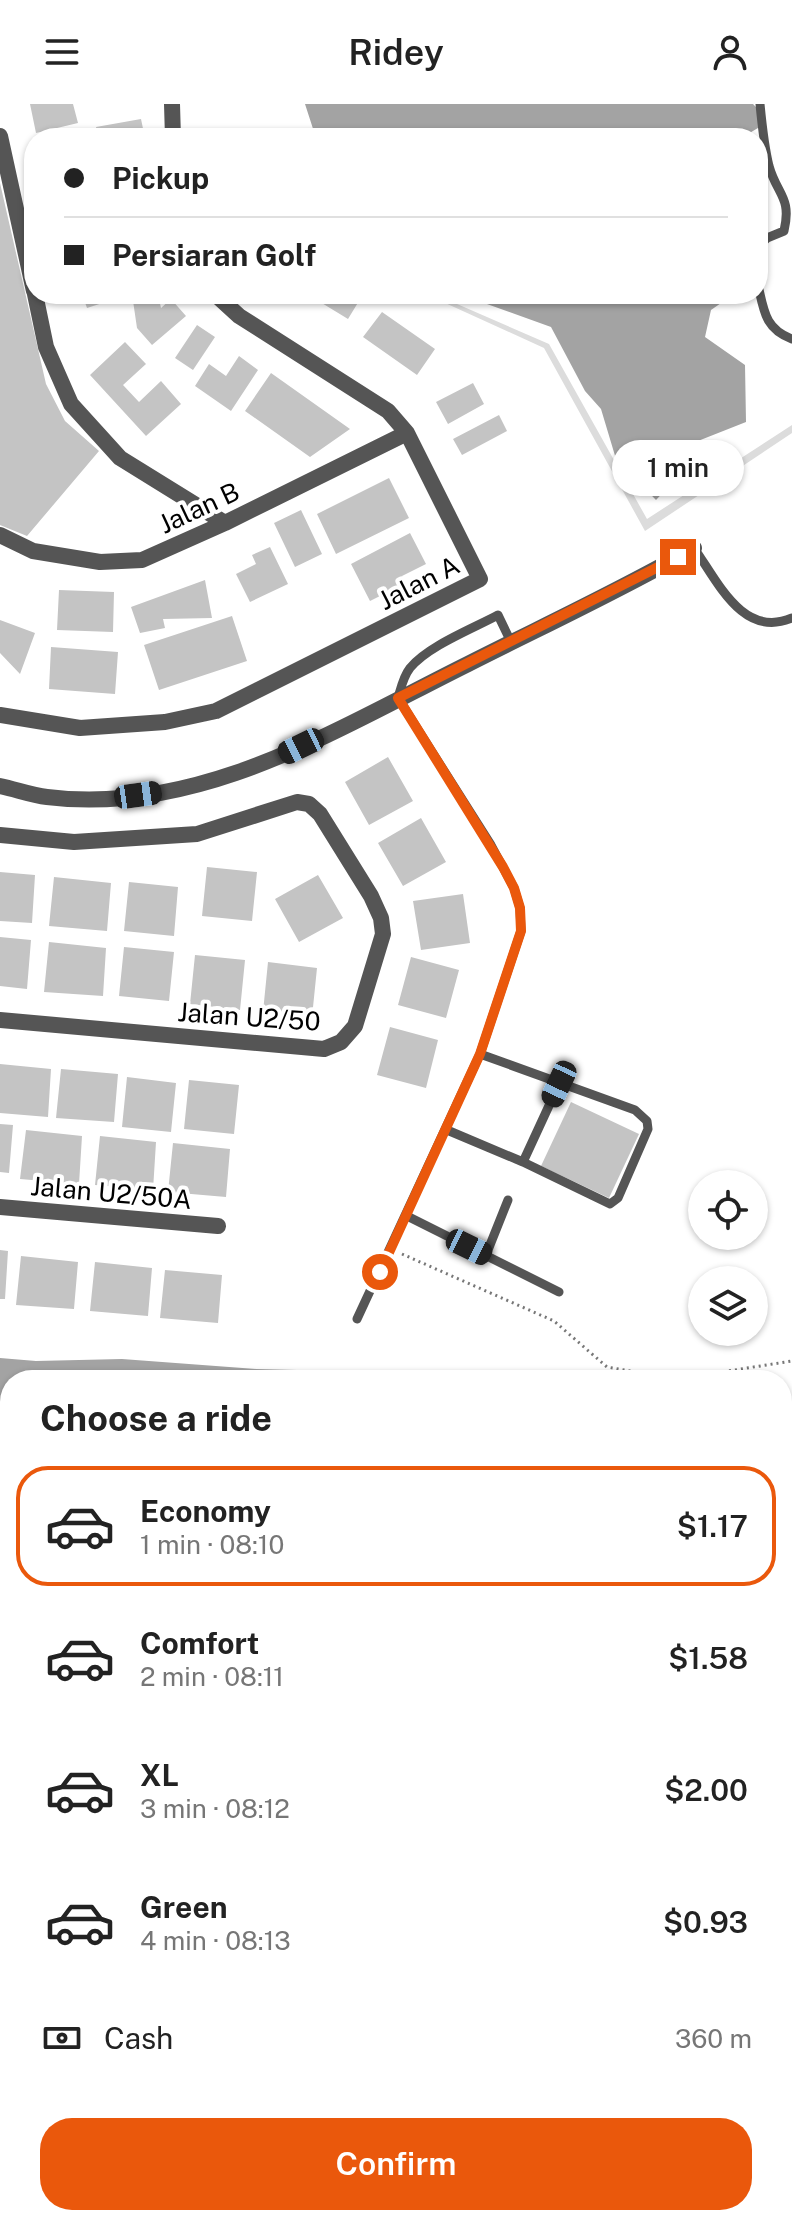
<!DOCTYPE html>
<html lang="en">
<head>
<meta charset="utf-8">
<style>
  body { margin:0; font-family:"Public Sans",sans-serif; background:#f6f6f6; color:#222; height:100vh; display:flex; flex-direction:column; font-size:30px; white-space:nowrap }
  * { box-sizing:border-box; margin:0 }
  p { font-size:26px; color:#767676 }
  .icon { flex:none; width:44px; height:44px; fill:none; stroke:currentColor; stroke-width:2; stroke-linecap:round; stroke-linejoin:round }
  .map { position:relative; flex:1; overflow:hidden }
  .sheet { position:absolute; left:0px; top:1266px; width:792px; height:856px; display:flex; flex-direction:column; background:#fff; border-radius:32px 32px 0 0; box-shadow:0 2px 6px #0004 }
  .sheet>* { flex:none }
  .banner { position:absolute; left:24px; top:24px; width:744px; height:176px; border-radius:32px; box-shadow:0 2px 6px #0004; display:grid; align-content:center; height:176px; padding:0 40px; background:#fff }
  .fabs { position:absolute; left:688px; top:1066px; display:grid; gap:16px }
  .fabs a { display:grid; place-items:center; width:80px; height:80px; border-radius:50%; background:#fff; box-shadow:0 2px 6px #0004; font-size:40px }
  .end { position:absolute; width:36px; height:36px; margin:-18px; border:10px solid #ea580c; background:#fff; box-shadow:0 0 0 4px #fff }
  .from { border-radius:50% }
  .bubble { position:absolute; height:56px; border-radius:28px; background:#fff; box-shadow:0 2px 6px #0004; font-size:26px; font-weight:600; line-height:56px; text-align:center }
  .car { position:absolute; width:24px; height:48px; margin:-24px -12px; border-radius:10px; box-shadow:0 0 6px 2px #0007; background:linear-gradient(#222 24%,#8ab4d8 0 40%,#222 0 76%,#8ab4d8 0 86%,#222 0) }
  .banner b { display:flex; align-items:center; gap:28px; height:76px; font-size:30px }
  .banner b+b { border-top:2px solid #e0e0e0 }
  .banner i { width:20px; height:20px; background:#222 }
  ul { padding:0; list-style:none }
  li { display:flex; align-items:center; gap:24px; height:120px; margin:0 16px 12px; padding:0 24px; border:4px solid transparent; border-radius:32px }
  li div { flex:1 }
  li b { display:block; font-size:30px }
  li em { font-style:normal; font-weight:600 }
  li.on { border-color:#ea580c }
  li>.icon { width:72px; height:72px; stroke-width:1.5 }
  h2 { padding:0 40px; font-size:36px; line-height:96px }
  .pay { display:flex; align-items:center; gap:20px; height:88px; padding:0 40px; font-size:30px }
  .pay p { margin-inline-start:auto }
  .primary-button { display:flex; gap:16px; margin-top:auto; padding:16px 40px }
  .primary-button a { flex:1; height:92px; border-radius:32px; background:#ea580c; color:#fff; font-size:32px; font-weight:600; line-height:92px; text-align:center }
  header { display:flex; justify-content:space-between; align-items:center; height:104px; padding:0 40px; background:#fff; font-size:36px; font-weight:600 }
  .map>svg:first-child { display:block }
</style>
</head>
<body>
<header><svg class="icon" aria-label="menu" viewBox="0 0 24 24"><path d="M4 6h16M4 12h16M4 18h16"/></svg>Ridey<svg class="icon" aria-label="person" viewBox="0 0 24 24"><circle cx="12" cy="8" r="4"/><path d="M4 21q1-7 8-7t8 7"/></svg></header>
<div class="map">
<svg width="792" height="2122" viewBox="0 0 792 2122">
  <rect width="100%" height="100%" fill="#fff"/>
  <path fill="#dcdcdc" d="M434,190L549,240L647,415L792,321V329L645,427L544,244L443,198Z
    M782,1865L792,1871V2082L782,2077Z"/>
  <path fill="#a3a3a3" d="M305,0H753L759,6L758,24L741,34H316Z
    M459,190H734L711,206L705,233L745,261L746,318L665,350L672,379L656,396L616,355L601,305L585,287L551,223Z
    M0,1254L36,1257L122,1255L256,1265L379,1268L412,1276H10V1322L0,1320Z"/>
  <path fill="#c4c4c4" d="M30,0H73L78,19L36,29Z
    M141,15L145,34H98L96,23Z
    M0,79L46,280L65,317L99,347L27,432L0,421Z
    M82,190H120L121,193L87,204Z
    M132,190H158L161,204L171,195L186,212L152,241L137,224Z
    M307,190H360L362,192L348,215Z
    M382,208L435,245L417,271L363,233Z
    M197,221L215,233L193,266L175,254Z
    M125,238L146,260L123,281L139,298L161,277L181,300L146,332L90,271Z
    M239,252L258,266L231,307L195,282L209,260L226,272Z
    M271,269L350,325L310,353L245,307Z
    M473,279L484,300L448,320L436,298Z
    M499,311L507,327L462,351L453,335Z
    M389,374L409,414L336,450L317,410Z
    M301,406L322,450L295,463L274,419Z
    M410,429L426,460L402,472L406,479L370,497L351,460Z
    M270,443L288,480L250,498L236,470L256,460L252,451Z
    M205,476L212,514L163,515L165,524L140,529L131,503Z
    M59,486L114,488L113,528L57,526Z
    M232,512L247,557L159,586L144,541Z
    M0,516L35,529L20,570L0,549Z
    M51,543L118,548L115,590L49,585Z
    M388,653L413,697L369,721L345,678Z
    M421,714L446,758L403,782L378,739Z
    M207,763L257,768L252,817L202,812Z
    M0,768L35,771L32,819L0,817Z
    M318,771L343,814L299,838L275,795Z
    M54,773L111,779L107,827L49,822Z
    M129,778L178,783L174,832L124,827Z
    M463,790L470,839L421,846L413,797Z
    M0,833L31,836L27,885L0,882Z
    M49,838L106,844L103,892L44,888Z
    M124,843L174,848L169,897L119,892Z
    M195,851L245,856L240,906L190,900Z
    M411,853L459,866L446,914L398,901Z
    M268,858L317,864L312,913L263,908Z
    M390,923L438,936L426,984L377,971Z
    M0,960L51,965L48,1013L0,1009Z
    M61,965L118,970L114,1018L56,1014Z
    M127,973L176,979L171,1028L122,1023Z
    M189,976L239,981L234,1030L184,1025Z
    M571,998L639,1030L609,1094L541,1062Z
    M0,1020L13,1021L9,1069L0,1068Z
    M26,1026L82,1032L79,1080L20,1075Z
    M100,1032L156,1038L153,1086L95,1081Z
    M173,1039L230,1045L226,1093L168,1088Z
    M0,1146L8,1147L5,1195H0Z
    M21,1152L78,1158L74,1205L16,1201Z
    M95,1158L152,1164L148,1212L90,1207Z
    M165,1166L222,1171L218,1219L160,1214Z
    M0,1468H10V1678L0,1677Z
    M325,2112H473L489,2122H320Z
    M636,2112H759L778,2122H655Z"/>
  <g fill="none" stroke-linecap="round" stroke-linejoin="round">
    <path stroke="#777" stroke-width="3" stroke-dasharray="2 4" stroke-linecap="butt" d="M402,1150L554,1217L607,1263L677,1275L792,1257"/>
    <path stroke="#555" stroke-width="9" d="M758,143L767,134L784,127C792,93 777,91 769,62C764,42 762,21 760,0
      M758,181C764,207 765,225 792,235
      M694,444C718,478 743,535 792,514
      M447,1026L523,1058L610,1100L618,1094L648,1025L647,1017L635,1006L480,950
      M523,1058L559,980
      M407,1112L559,1188
      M486,1151L508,1096
      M357,1215L480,950L521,827L520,804L514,784L491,741L398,594C401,584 403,573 410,564C428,542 472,525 498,511L511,538
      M0,1439L10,1440
      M0,1681H10
      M0,1792H10
      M782,1808L792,1816
      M782,2109L792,2113
      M5,2122L10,2112
      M217,2122L221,2112
      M260,2122L265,2112
      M588,2122L593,2112"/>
    <path stroke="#555" stroke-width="16" d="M172,0L173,34
      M0,32L34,187
      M35,190L46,243L71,300L120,354L225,419
      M0,431L33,447L100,458L142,456L225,419L407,329
      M0,611L80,624L165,618L216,607L480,475L407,329L388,307L239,212L215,190
      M0,731L74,738L197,730L297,698L309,700L320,710L371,792L381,814L383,830L355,922L341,938L324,945L0,916
      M0,1103L218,1122"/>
    <path stroke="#555" stroke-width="16" d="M0,682C15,685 31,691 47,693C199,712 337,625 468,560C543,522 621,486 694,444"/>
  </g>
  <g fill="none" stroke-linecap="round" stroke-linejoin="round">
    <path stroke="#ea580c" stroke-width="10" d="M380,1168L480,950L521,827L520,804L514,784L503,763L398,594L678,453"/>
  </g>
  <g text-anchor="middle" stroke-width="8" stroke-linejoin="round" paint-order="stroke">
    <g font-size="26" fill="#000" stroke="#fff">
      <text transform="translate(199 404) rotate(-25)" y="9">Jalan B</text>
      <text transform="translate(419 479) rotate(-27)" y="9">Jalan A</text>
      <text transform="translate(249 913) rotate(4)" y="9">Jalan U2/50</text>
      <text transform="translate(111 1089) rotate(5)" y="9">Jalan U2/50A</text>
    </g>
  </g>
</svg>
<div class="fabs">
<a><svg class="icon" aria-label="locate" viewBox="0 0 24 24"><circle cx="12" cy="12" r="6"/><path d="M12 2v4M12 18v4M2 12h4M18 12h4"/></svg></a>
<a><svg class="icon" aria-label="layers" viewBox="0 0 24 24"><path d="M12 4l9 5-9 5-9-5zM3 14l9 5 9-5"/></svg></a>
</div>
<i class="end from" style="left:380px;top:1168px"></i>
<i class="end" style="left:678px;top:453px"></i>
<div class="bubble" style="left:612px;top:336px;width:132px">1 min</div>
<i class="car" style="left:301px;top:642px;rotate:244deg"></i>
<i class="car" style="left:138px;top:691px;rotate:82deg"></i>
<i class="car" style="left:559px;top:980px;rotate:205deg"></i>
<i class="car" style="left:469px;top:1143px;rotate:116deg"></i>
<div class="banner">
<b><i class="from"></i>Pickup</b>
<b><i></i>Persiaran Golf</b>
</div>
<section class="sheet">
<h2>Choose a ride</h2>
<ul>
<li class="on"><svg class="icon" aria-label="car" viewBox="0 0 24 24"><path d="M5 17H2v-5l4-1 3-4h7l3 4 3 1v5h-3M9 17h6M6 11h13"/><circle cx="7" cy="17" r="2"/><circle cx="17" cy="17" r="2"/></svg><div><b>Economy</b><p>1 min · 08:10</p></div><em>$1.17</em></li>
<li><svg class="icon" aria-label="car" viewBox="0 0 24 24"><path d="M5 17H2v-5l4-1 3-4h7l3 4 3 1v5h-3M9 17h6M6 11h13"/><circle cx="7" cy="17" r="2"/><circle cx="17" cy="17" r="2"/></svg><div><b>Comfort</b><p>2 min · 08:11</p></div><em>$1.58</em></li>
<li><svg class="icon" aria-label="car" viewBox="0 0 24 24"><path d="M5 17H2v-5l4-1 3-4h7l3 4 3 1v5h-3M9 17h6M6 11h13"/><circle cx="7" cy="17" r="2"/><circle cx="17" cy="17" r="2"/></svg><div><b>XL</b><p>3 min · 08:12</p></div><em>$2.00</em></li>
<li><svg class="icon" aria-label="car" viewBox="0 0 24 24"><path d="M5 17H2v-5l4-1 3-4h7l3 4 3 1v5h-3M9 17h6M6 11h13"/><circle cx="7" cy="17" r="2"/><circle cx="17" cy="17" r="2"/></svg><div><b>Green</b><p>4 min · 08:13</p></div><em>$0.93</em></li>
</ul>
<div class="pay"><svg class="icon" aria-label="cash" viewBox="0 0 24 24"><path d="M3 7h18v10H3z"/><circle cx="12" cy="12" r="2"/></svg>Cash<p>360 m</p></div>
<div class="primary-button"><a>Confirm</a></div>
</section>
</div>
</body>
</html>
